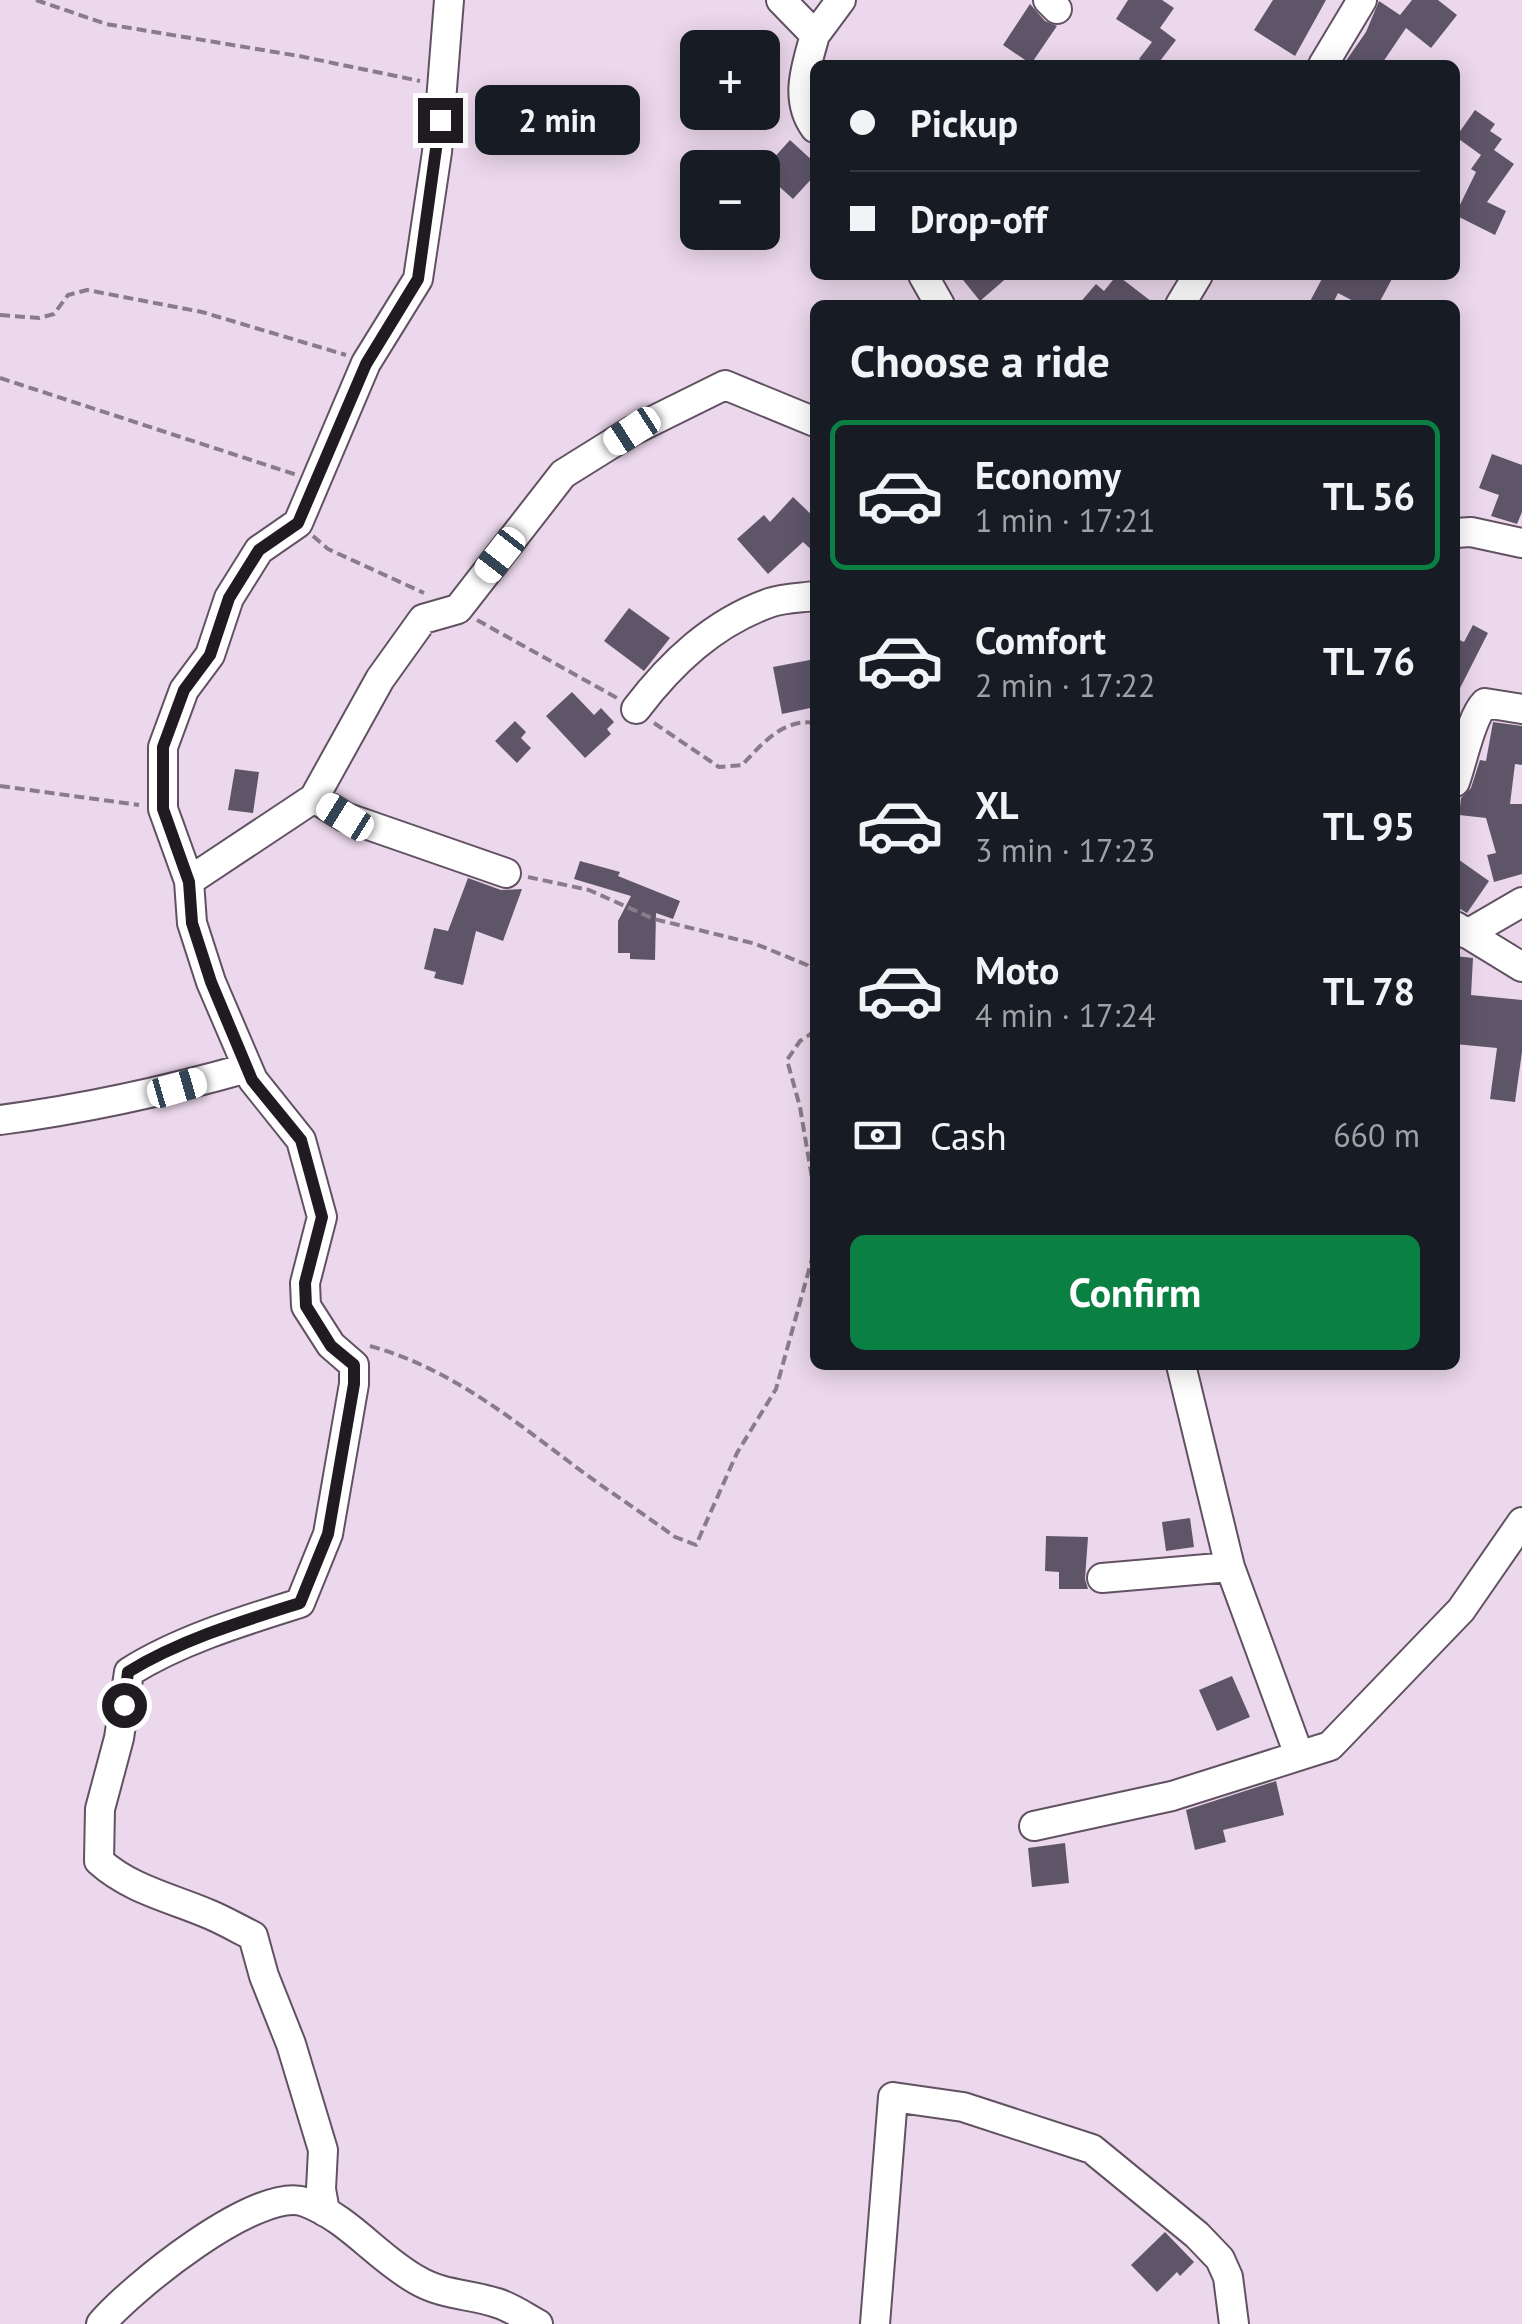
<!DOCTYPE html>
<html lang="en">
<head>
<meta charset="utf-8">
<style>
  body { margin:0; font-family:"PT Sans",sans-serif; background:#242831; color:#f1f3f6; height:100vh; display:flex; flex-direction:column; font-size:38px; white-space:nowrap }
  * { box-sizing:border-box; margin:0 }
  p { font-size:32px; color:#9ea1a6 }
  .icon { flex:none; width:55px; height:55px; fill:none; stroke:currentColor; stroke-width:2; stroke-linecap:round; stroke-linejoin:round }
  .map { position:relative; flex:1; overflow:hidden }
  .drawer { position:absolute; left:810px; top:300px; width:650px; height:1070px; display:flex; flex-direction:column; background:#171b24; border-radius:15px; box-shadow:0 5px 25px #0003 }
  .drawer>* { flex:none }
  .top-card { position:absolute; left:810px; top:60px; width:650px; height:220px; border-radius:15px; box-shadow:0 5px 25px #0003; display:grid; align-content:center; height:220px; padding:0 40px; background:#171b24 }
  .buttons { position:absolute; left:680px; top:30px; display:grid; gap:20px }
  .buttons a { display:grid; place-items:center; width:100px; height:100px; border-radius:15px; background:#171b24; box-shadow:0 5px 25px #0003; font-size:50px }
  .end { position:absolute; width:45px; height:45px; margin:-22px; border:12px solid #201a21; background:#fff; box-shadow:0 0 0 5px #fff }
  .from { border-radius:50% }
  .bubble { position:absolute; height:70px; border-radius:15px; background:#171b24; box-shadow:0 5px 25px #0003; font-size:32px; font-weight:600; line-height:70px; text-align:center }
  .car { position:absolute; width:30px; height:60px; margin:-30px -15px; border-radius:12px; box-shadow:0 0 8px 2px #0007; background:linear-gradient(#fff 24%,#345 0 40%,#fff 0 76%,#345 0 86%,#fff 0) }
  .top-card b { display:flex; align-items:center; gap:35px; height:95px; font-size:38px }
  .top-card b+b { border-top:2px solid #363941 }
  .top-card i { width:25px; height:25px; background:#f1f3f6 }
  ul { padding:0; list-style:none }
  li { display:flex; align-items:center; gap:30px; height:150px; margin:0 20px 15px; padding:0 20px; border:5px solid transparent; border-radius:15px }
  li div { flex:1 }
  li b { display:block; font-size:38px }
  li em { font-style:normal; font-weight:600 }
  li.selected { border-color:#0b8043 }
  li>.icon { width:90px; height:90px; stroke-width:1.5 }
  h2 { padding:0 40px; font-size:45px; line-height:120px }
  .pay { display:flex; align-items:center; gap:25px; height:110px; padding:0 40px; font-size:38px }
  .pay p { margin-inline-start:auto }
  .cta { display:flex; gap:20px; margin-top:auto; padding:20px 40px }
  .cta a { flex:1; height:115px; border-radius:15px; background:#0b8043; color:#fff; font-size:40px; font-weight:600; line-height:115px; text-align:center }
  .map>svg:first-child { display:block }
</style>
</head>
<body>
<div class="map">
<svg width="1522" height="2324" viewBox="0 0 1522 2324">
  <rect width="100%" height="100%" fill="#ecd8ed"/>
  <path fill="#5f5569" d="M1128,0H1162L1174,8L1160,28L1176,40L1157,65H1147L1139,59L1152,42L1116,19Z
    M1273,0H1326L1295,56L1254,30Z
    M1412,0H1438L1457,15L1431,48L1406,28L1381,65H1343L1366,32L1379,1L1400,15Z
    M1030,4L1045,21L1057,26L1031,64L1003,45Z
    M1475,110L1495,124L1490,131L1502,139L1494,150L1514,164L1487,202L1506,211L1495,235L1455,215L1476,172L1471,169L1481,155L1456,137Z
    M790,140L815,163V175L793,199L762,171Z
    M959,275H1010L980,301Z
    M1117,275L1156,305H1078L1096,284L1104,291Z
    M1324,275H1394L1378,305H1361L1338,293L1332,305H1308Z
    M1492,454L1522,465V512L1517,524L1491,516L1499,495L1479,488Z
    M793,497L815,518V553L803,542L768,574L737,539L764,515L770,522Z
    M629,608L670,638L644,671L604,641Z
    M1473,625L1488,633L1455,698V638L1464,642Z
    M815,659V707L782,714L773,667Z
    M572,692L594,715L601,708L614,722L607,729L611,734L585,758L546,716Z
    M515,721L526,732L521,738L531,748L517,763L495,741Z
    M1493,722L1522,726V765L1515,764L1510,804H1522V874L1494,882L1487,855L1496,853L1486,818L1459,815L1461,798L1471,788L1480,760L1486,761Z
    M235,769L259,772L253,813L228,810Z
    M1455,857L1489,881L1467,913L1455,906Z
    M580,861L620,872L618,876L680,901L673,919L656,913L655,960L630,959V953H618V921L631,896L574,879Z
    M468,878L501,890L522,889L503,941L476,931L463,985L434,978L436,972L424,969L434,928L448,931Z
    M1455,956L1473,958L1471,995L1522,1000V1052L1515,1102L1490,1099L1497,1048L1455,1044Z
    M1190,1518L1194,1547L1166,1551L1162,1522Z
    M1046,1536L1088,1537L1085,1579L1088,1589H1059V1572L1045,1571Z
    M1232,1676L1250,1717L1217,1731L1199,1690Z
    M1276,1781L1284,1815L1223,1830L1226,1842L1195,1850L1186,1810Z
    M1065,1843L1069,1883L1032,1887L1028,1848Z
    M1165,2232L1194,2262L1180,2276L1177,2272L1157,2292L1131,2265Z"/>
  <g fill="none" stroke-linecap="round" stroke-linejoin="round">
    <defs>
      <path id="minor" d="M781,0L815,35C806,67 794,99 815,128
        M1048,0L1057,9
        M815,35L841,0
        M1323,65L1362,0
        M923,275L940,305
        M1180,305L1198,275
        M1455,533L1471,532L1522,543
        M636,709C671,663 713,623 769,603C783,598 800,598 815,596
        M1455,782C1463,760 1471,717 1485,703L1522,709
        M314,798L345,817L506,873
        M189,881L314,798L380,679L423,619L458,609L563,474L632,431L725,385L815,422
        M1455,926L1522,967
        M1467,934L1522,902
        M0,1120C84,1109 166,1091 247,1068
        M1181,1365L1230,1567L1299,1755
        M1102,1578L1230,1567
        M1034,1826L1172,1796L1330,1746L1461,1610L1522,1522
        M325,2212L321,2189L323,2150L291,2044L264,1976L253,1936C239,1929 225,1921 211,1915C172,1898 131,1890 99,1861L100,1809L119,1738L129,1672C180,1640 243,1621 300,1603L328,1534L354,1384V1365L331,1345L306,1306L305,1283L322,1217L301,1140L253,1080L211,982L192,923L189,881L163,809V747L184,690L210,655L229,598L259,550L298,523L366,363L418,279L437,152L449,0
        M101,2324C130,2289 258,2185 305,2202C350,2219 376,2257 417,2280C442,2295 470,2294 497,2303C511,2307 525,2317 538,2324
        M875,2324L893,2097L963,2107L1092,2149L1197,2235L1220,2259L1228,2277L1234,2324"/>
    </defs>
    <use href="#minor" stroke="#625163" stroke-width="32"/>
    <path stroke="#897c8a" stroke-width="4" stroke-dasharray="10 5" stroke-linecap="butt" d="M36,0L106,24L299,56L420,81
      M0,315L39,318L54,314L68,295L87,290L202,312L346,355
      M0,378L297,475
      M313,536L328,549L424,593
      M477,620L617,698
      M654,723L719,767L742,765C762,744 783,718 815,723
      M0,786L139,805
      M528,877L589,890L654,919L756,944L807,965L815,973
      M815,1031L800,1041L787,1060L800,1107L815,1196
      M370,1346C446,1367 506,1414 568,1461C603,1488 640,1511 675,1537L696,1545L737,1453L776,1389L815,1248"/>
    <use href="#minor" stroke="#fff" stroke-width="28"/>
  </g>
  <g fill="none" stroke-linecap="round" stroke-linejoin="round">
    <path stroke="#201a21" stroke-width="12" d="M124,1705L128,1672C180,1640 243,1621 300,1603L328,1534L354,1384V1365L331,1346L306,1306L305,1283L322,1217L301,1140L252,1080L211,982L192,923L189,882L163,809V747L184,690L210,655L229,598L259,550L298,523L366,364L418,279L440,120"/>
  </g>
</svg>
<div class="buttons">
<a>+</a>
<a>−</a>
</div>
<i class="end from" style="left:124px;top:1705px"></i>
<i class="end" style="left:440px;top:120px"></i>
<div class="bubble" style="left:475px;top:85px;width:165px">2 min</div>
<i class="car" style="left:632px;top:431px;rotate:237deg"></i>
<i class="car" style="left:500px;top:555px;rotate:218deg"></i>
<i class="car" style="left:345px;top:817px;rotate:302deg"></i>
<i class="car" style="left:177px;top:1088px;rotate:74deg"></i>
<div class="top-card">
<b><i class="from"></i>Pickup</b>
<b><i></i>Drop-off</b>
</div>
<section class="drawer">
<h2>Choose a ride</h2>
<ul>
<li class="selected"><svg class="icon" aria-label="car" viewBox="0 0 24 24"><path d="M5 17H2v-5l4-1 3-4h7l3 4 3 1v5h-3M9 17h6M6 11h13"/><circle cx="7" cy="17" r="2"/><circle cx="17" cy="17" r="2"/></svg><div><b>Economy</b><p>1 min · 17:21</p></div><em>TL 56</em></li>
<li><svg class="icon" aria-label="car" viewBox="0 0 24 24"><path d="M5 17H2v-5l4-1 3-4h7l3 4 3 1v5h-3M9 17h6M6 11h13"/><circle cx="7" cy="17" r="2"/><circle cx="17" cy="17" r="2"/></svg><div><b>Comfort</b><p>2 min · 17:22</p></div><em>TL 76</em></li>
<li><svg class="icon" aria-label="car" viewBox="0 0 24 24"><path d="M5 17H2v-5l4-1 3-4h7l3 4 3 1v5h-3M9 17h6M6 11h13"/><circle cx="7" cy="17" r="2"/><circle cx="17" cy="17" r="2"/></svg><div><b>XL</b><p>3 min · 17:23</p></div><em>TL 95</em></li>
<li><svg class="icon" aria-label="car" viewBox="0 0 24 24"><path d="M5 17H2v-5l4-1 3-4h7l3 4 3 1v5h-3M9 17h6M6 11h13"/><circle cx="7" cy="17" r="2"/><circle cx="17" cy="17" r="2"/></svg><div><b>Moto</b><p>4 min · 17:24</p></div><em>TL 78</em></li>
</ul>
<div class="pay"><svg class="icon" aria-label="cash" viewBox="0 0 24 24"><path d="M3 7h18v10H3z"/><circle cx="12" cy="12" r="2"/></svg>Cash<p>660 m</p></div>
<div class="cta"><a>Confirm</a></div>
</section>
</div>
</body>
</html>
